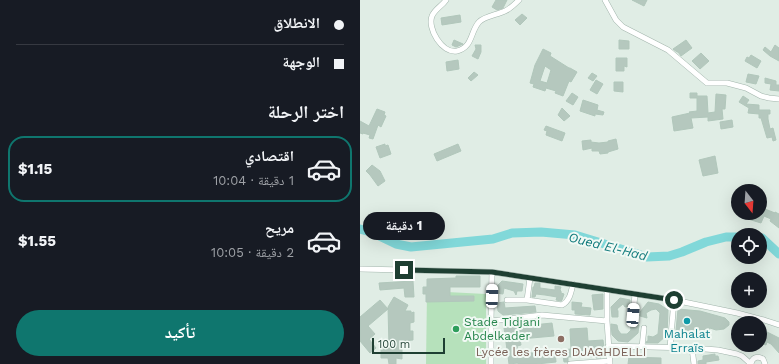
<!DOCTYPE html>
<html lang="ar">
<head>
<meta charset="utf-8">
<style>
  body { margin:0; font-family:"Work Sans","Noto Naskh Arabic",sans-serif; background:#20242c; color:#f1f3f6; direction:rtl; height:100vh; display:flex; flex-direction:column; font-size:15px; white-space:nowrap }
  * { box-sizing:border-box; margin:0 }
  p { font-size:13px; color:#9ea1a6 }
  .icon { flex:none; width:22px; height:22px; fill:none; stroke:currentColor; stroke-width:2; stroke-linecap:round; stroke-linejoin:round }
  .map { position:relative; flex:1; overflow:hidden; direction:ltr }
  .sheet { display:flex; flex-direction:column; background:#171b24; width:360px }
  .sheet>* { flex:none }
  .hud { display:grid; align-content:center; height:88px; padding:0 16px; background:#171b24 }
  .needle { width:26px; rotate:163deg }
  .tools { position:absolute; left:371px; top:184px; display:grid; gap:8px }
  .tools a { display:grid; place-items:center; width:36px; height:36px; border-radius:50%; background:#171b24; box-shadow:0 4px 16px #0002; font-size:20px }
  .scale { position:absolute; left:12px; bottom:10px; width:73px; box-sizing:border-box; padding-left:4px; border:2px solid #1e3f32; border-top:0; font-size:11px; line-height:14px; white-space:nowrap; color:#1e3f32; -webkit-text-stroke:3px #f1f9f4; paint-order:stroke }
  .end { position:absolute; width:18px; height:18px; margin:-9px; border:5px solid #1e3f32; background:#fff; box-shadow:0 0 0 2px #fff }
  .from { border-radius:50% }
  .bubble { position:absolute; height:28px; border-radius:14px; background:#171b24; box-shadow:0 4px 16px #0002; font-size:13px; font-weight:700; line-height:28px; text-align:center; direction:rtl }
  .car { position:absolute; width:12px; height:24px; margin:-12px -6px; border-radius:5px; box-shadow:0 0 3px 1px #0007; background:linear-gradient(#fff 24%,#345 0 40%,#fff 0 76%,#345 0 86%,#fff 0) }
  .hud b { display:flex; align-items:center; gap:14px; height:38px; font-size:15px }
  .hud b+b { border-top:1px solid #363941 }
  .hud i { width:10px; height:10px; background:#f1f3f6 }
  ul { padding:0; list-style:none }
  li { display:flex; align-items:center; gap:12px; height:66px; margin:0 8px 6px; padding:0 8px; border:2px solid transparent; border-radius:16px }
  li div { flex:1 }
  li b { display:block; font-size:15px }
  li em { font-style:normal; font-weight:700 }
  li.selected { border-color:#0f766e }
  li>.icon { width:36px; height:36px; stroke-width:1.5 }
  h2 { padding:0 16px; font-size:18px; line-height:48px }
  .cta { display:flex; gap:8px; margin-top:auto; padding:8px 16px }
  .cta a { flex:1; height:46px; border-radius:24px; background:#0f766e; color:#fff; font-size:16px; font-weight:700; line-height:46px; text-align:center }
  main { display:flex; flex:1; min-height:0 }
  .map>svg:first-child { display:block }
</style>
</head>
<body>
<main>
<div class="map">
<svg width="419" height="364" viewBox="0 0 419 364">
  <rect width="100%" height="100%" fill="#e0ede5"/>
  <path fill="#b6e1bb" d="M67,291L126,294V364H66Z"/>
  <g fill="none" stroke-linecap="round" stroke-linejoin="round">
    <path stroke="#81d8d9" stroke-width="9" d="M0,229L11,232L36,244L51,247L133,239L152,233L181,232L215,235L287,257L309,256L322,252L346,242L366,237H378
      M400,238H402L419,254"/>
  </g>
  <path fill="#b5c8be" stroke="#b1c7bb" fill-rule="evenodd" d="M136,0H147L143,8L137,10L132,7Z
    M272,0H287L284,6Z
    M162,14L167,18L160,25L155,20Z
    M100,15L101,22L82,25L81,18Z
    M94,40L103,44L96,47L92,45Z
    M259,40L269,41V49H259Z
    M326,40L332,48L321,56L318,52H317L313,49Z
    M115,45H121V52L118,59L112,56L116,49Z
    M415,45L419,48V61L410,56L403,50L405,47L411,52Z
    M183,49L191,53L190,56L209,68H210L217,72L211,82L209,81L203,96L195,93L196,91L186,88L185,91L173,87L174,84L170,83L175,65ZM185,66L191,70L187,83L180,81Z
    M341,53L349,61L340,69L332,61Z
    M391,55L401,61L397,68L385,61L387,57L389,58Z
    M256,58H267V67L264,66V71H256Z
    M98,60L99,69L87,71L86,62Z
    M114,72L118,75L111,81L108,78Z
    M232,73L237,76L233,81L228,78Z
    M388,74L399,76L396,84L386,82Z
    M405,78L416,81V85H419V91L410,90L411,84L405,83Z
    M236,80L243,84L237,94L230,90Z
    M254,82H263V92L254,91Z
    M212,93L218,97L213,105L206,101Z
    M330,93H337V96H347L348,113L355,112L356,94L366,95L365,109H362L363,119L348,121V117L331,118L333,128L314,131L312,117L330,113L329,112L337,111V98H330Z
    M383,96L389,100L386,104L399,105V110H410V114H408V119L410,129L413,128L416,140L413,141L412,137L407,138L401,118H399V114L388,113L389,108L379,102Z
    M223,100L238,105L237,110L244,112L243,115L235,114V116L220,111Z
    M202,108L210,116L204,121L198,115Z
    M17,109L25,112L24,115L26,116L21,127L18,125L13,139L9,138L10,135L3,133V134L0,133V121L9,126Z
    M372,120L373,127L361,129L360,122Z
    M186,126L205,133L202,141L186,135L187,131L184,130Z
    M256,139L258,149L248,152V153L240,154L239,151H232V148L223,150L222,141L231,140V142L239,143L248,142V141Z
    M25,144V146L28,145L31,154L20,158L16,147Z
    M98,144L101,151L77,161L74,154Z
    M355,156L358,173L343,176L339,160Z
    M12,165L20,171L25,181L18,186L10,175L6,171Z
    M400,207L415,213V212L419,214V228L410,221L411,219L404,216L401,223L388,219L390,213H400Z
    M96,276H120V287H90V296H114V301L66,302V294H63V287H67V279L96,278Z
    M53,281L54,297H45L44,288L20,290L19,283Z
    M142,281L163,284L162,291H157L156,295L154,291L144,288L143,294L136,293L138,285Z
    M175,283H180V288L195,290V286L201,287L200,290L201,291V293L204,294L202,300L201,301L196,300L197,297L185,295L176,294L175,297H172L173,287H174Z
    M243,294V309L234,310L232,295Z
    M34,297L48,305L45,311H51V313L54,312V322L50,323V331H53V340L42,341V359L36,358V364H29L28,358H21V346L29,347L28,307Z
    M260,298L270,300V306L265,307L263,304L257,309L258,311V317H252L251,307Z
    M20,300L28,309L8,326L15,334L9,339L16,348L10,353L0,341V317Z
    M144,302L145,308L175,306L176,312L143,315L138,311L137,303Z
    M212,302L222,303L221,307L231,308L230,315L215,314V310H212Z
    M288,302L299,304L308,310L307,335L298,343H288V342V343H286L287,341H288V336L293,337L298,334L300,313L296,309L291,310L286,313L287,318L280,316V312Z
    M318,309L340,311L365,318L369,322V325L364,329L356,330L350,328L349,330H336L335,333L316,331Z
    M192,323L194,336L160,339L161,345L157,346L158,354L195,351L196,362L177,364H158V363L149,364L144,328Z
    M251,324L257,325L258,330L261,334H267L271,330L270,324L279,325L278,333L268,342L258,341L252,335Z
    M227,328L228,341L243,340L245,355L241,356V358H236L235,350L225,351V356L208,357V361L207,362H204L202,350L211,349L210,329Z
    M400,330H403L419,338V353L411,344L407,342L406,345L400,343Z
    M355,354V356H358L359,360L346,362V364H338V361L343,360V356Z
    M269,357L301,358V364H268Z"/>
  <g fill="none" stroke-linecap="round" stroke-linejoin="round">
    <defs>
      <path id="minor" d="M86,0C82,6 75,9 72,16C67,28 82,54 97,51C113,47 110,32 119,22C125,16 137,15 145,11C150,9 155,4 159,0
        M245,0L256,20L263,27L308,50L347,83H367L386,88L401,96L409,98L419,99
        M0,269L132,272L314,300L377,313L404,320L419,325
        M247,290V321L250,364
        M147,300H167L202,305C210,301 211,292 213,284
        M167,300L170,278
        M273,315L275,294
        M131,321L132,272
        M248,346L332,348L358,350L377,354L382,356L391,364
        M282,347L284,328
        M310,348L314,300
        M332,348L334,364
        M131,364V321L182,315L247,321
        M210,364L250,361
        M391,364C392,358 397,355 403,359L405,364"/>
    </defs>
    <use href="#minor" stroke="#a2b5ac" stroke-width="6"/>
    <use href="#minor" stroke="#fff" stroke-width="5"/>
  </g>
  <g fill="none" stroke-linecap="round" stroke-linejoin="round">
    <path stroke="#1e3f32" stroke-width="5" d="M44,270L132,272L314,300"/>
  </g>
  <circle fill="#0f9aa8" stroke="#f1f9f4" stroke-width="1.5" cx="327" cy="321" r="4"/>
  <circle fill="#2e9e5b" stroke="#f1f9f4" stroke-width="1.5" cx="96" cy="329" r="4"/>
  <circle fill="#8d6e63" stroke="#f1f9f4" stroke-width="1.5" cx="201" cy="339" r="4"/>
  <g text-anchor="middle" stroke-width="4" stroke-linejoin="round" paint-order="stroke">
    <g font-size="12" fill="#27864d" stroke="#f1f9f4" text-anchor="start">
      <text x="104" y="326">Stade Tidjani<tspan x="104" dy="14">Abdelkader</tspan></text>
    </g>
    <g font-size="12" fill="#0d838f" stroke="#f1f9f4">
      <text x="327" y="338">Mahalat<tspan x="327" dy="14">Erraïs</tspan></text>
    </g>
    <g font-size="12" fill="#785e54" stroke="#f1f9f4">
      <text x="201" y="356">Lycée les frères DJAGHDELLI</text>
    </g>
    <g font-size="13" font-style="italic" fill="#117a7c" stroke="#f1f9f4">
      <text transform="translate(248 246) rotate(14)" y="5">Oued El-Had</text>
    </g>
  </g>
</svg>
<div class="tools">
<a><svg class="needle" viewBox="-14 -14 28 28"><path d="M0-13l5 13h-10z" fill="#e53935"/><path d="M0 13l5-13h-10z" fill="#9ea1a6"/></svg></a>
<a><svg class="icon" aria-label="locate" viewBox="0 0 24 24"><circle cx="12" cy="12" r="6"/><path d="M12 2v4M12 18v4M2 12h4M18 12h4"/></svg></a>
<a>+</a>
<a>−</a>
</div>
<div class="scale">100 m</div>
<i class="end from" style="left:314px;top:300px"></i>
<i class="end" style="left:44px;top:270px"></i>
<div class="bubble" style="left:3px;top:212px;width:82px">1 دقيقة</div>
<i class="car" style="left:132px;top:296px;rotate:2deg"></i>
<i class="car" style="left:273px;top:315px;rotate:5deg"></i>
</div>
<section class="sheet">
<div class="hud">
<b><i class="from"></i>الانطلاق</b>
<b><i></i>الوجهة</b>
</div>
<h2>اختر الرحلة</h2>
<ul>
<li class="selected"><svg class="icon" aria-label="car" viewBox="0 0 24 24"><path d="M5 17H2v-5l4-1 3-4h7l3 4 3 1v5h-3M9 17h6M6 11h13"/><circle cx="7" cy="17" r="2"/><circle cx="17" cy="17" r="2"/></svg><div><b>اقتصادي</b><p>1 دقيقة · 10:04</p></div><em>$1.15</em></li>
<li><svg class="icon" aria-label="car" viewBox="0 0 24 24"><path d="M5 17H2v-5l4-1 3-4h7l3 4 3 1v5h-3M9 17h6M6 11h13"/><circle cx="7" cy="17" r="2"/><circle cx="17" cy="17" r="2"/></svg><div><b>مريح</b><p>2 دقيقة · 10:05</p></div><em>$1.55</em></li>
</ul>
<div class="cta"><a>تأكيد</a></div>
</section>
</main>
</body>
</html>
